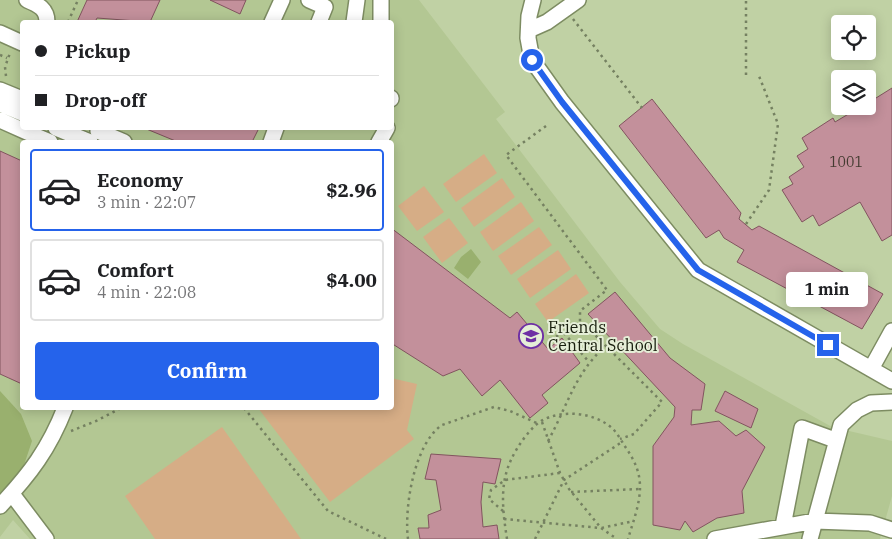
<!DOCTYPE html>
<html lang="en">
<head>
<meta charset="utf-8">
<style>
  body { margin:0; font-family:"IBM Plex Serif",serif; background:#f6f6f6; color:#202124; height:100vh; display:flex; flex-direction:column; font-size:19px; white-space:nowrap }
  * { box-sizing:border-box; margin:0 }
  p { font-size:16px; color:#757577 }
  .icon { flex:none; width:28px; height:28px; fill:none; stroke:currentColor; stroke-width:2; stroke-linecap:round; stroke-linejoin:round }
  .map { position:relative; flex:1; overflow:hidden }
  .sheet { position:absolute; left:20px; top:140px; width:374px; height:270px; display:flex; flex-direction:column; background:#fff; border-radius:5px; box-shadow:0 2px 12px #0003 }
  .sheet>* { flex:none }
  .guide { position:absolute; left:20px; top:20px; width:374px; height:110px; border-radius:5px; box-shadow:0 2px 12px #0003; display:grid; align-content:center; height:110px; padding:0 15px; background:#fff }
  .buttons { position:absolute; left:831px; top:15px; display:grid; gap:10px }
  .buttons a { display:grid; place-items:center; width:45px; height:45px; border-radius:5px; background:#fff; box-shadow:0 2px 12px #0003; font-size:25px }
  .end { position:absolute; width:22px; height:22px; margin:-11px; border:6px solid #2563eb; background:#fff; box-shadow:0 0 0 2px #fff }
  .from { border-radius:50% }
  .bubble { position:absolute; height:35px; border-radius:5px; background:#fff; box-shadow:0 2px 12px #0003; font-size:16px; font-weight:700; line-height:35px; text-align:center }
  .guide b { display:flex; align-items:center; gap:18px; height:48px; font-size:19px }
  .guide b+b { border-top:1px solid #e0e0e0 }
  .guide i { width:12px; height:12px; background:#202124 }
  ul { padding:9px 0 0; list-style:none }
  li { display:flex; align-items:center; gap:15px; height:82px; margin:0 10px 8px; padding:0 5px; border:2px solid #e0e0e0; border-radius:5px }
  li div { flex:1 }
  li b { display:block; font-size:19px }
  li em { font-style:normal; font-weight:700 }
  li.on { border-color:#2563eb }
  li>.icon { width:45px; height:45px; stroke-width:1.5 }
  .button { display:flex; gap:10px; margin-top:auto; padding:10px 15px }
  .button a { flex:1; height:58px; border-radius:5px; background:#2563eb; color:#fff; font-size:20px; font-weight:700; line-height:58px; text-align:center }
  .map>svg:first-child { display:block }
</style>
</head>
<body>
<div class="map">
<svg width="892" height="539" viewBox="0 0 892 539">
  <rect width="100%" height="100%" fill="#c0d1a4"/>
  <path fill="#b3c793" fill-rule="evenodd" d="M0,0H419L505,112L496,119L620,282L660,329L683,344L832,427L892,441V496L880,539H30L13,520L0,537ZM22,22H391V128H22ZM22,142H391V408H22Z"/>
  <path fill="#d6ad86" d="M484,154L497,173L456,202L443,184Z
    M502,178L515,197L474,227L461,208Z
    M424,186L444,212L417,231L398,206Z
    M521,202L534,221L493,251L480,232Z
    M449,218L468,243L442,263L423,237Z
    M539,227L552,245L511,275L498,256Z
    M558,250L571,269L530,298L517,279Z
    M576,274L589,293L548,322L535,304Z
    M391,378L417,384L407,430L414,439L330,502L258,408H391Z
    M222,427L301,539H155L125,496Z"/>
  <path fill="#99b06e" d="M471,249L481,262L468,279L454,268L461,257Z
    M0,391L21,414L32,441L22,471L0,495Z"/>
  <path fill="#c3909b" stroke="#82545f" d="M87,0H160L150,22L97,18L95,22H77Z
    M210,0H246L240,14Z
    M892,88V235L882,241L860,202L819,226L813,215L802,222L782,190L793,184L789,177L804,167L797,156L808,149L802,138L833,118L835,122L862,106H868V103Z
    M652,99L741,213L739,219L752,230L759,226L883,294L862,329L737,262L744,250L724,238L719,230L706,238L619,126Z
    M144,128H259L252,142H178Z
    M0,151L22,161V384L0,374Z
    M391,228L510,318L517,312L548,349L562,338L580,363L542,395L548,403L530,418L500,380L482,396L460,369L443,376L391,343Z
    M615,292L670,358L705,384L701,410H692L691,425L719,421L736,436L746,430L765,447L742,491L744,513L717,518L693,532L685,521L680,530L653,525V446L674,417L675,407L588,314Z
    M725,391L758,409L751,428L715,411Z
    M431,454L501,459L495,484L483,482L481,502L483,527L497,525L499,539H420L418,528H429L428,515L441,510L436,480L425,479Z"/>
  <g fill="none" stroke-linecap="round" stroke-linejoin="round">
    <defs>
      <path id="minor" d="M27,0C39,5 47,9 47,22
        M309,0L325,7L319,22
        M381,0V22
        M533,0L529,16L528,38L532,60L562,102L698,270L892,381
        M272,22L282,0
        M354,22L357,0
        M529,30L547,22L578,0
        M0,33L22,43
        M0,90L22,99
        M391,98V99
        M0,104L22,113
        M0,120L29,133
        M56,128L90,142
        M98,131L124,142
        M38,137L50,142
        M271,142L276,128
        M379,142L387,128
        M871,369L892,331
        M12,494L46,539
        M0,506C30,474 49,449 65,408
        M783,526L802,428L835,440
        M715,539L815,521L870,523L892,530
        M810,539L841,425L857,410L871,403L892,402"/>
    </defs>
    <use href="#minor" stroke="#7d8c62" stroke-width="18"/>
    <path stroke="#758161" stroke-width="2.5" stroke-dasharray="2.5 4" stroke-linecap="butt" d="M573,19L642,108
      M68,22L78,0
      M0,55L7,58
      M746,75V0
      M6,76L5,67L10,53
      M546,126L506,155L607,290L580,311V328
      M746,224L769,190L778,124L759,76
      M564,333L589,362
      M550,339L573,329L586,326L662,402L634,434L620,439
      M244,408L328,511L386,539
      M542,422L560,473L569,489L601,528L634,521
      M71,431L96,421L121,408
      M548,441C568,405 573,377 604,347
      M571,492L639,489
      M503,511L489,499L491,490L505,480L560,473
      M504,519L601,528L617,539
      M408,539C404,508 414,444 442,425L494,407L510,411L539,424
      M507,539C503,513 499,485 511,460C517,447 529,429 541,421C562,409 595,412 613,429C617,433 621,440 624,445C633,458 640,470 640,487C640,504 633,522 628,539
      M535,539L564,480L622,442"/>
    <use href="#minor" stroke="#fff" stroke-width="15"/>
  </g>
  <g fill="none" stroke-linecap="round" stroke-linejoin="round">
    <path stroke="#2563eb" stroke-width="6" d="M532,60L562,102L698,270L828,345"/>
  </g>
  <defs>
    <symbol id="school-ring" viewBox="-11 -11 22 22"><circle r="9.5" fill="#e5eed7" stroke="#6e2fa4" stroke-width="1.5"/><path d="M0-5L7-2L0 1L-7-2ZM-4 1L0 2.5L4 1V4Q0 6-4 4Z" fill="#6e2fa4"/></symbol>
  </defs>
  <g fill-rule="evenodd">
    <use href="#school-ring" x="517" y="322" width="28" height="28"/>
  </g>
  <g text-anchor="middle" stroke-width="4" stroke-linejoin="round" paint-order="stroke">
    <g font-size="14" fill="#443b31">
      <text x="846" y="167">1001</text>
    </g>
    <g font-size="16" fill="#191f0e" stroke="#e5eed7" text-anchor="start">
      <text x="548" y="333">Friends<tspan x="548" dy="18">Central School</tspan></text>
    </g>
  </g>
</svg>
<div class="buttons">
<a><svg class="icon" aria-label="locate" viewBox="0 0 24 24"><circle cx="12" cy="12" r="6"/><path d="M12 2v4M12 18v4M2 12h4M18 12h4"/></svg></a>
<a><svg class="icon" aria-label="layers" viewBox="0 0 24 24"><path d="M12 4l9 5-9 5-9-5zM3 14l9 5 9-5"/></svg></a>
</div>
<i class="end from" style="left:532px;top:60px"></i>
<i class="end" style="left:828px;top:345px"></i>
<div class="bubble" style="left:786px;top:272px;width:82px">1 min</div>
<div class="guide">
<b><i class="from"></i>Pickup</b>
<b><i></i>Drop-off</b>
</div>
<section class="sheet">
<ul>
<li class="on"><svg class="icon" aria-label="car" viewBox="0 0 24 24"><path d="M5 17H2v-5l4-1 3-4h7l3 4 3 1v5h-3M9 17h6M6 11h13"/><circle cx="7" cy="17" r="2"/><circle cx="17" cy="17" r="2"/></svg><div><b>Economy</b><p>3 min · 22:07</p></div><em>$2.96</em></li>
<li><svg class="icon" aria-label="car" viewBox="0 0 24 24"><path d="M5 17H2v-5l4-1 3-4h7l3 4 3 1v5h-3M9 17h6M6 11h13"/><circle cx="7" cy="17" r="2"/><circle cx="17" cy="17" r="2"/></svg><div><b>Comfort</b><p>4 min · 22:08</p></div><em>$4.00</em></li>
</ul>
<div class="button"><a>Confirm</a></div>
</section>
</div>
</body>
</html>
